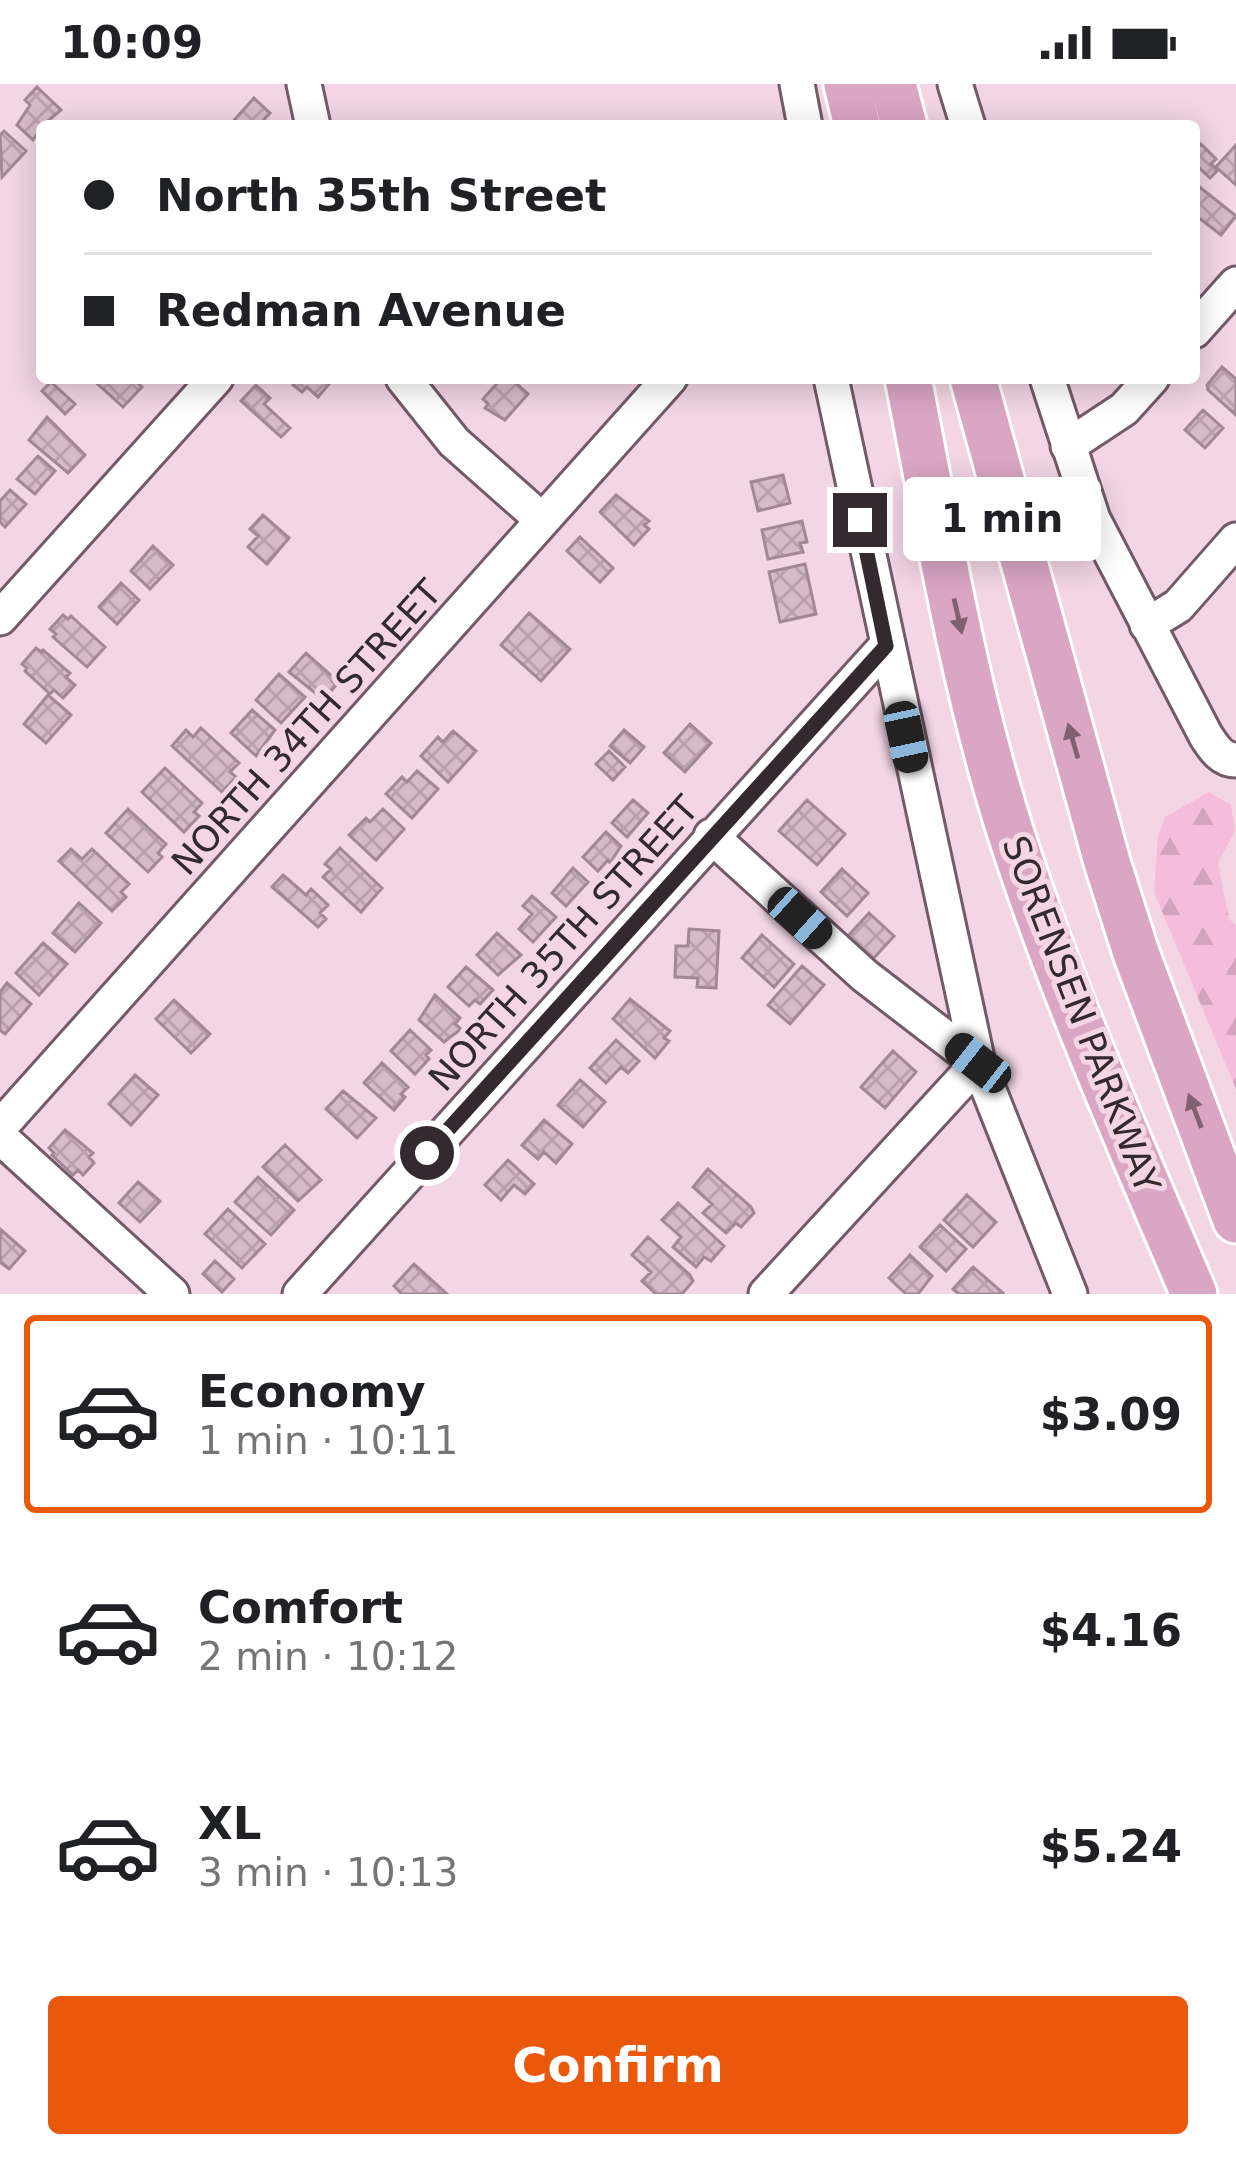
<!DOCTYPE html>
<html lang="en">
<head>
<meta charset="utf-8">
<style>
  body { margin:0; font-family:"DejaVu Sans",sans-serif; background:#f2f2f2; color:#202124; height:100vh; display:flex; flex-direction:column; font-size:45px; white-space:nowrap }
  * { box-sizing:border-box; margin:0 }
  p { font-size:39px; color:#757577 }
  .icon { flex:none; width:66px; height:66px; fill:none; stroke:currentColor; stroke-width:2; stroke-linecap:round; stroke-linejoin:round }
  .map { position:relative; height:1210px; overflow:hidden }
  .panel { display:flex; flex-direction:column; background:#fff; flex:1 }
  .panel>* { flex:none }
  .banner { position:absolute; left:36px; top:36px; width:1164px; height:264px; border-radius:12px; box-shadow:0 6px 30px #0003; display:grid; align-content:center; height:264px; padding:0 48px; background:#fff }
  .end { position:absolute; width:54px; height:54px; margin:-27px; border:15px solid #34292f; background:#fff; box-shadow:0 0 0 6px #fff }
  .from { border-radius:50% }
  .bubble { position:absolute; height:84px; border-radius:12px; background:#fff; box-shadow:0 6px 30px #0003; font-size:39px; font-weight:600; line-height:84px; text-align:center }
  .car { position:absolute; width:36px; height:72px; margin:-36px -18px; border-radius:15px; box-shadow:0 0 9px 3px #0007; background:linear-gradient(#222 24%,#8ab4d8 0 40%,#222 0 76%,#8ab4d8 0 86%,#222 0) }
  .banner b { display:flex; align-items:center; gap:42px; height:114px; font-size:45px }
  .banner b+b { border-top:3px solid #e0e0e0 }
  .banner i { width:30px; height:30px; background:#202124 }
  ul { padding:21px 0 0; list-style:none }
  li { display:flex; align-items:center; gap:36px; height:198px; margin:0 24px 18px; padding:0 24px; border:6px solid transparent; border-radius:12px }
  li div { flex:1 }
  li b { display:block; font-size:45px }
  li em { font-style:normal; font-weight:600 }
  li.active { border-color:#ea580c }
  li>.icon { width:108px; height:108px; stroke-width:1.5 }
  .cta { display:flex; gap:24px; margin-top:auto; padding:24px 48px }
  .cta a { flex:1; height:138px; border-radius:12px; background:#ea580c; color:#fff; font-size:48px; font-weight:600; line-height:138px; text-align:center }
  .status { display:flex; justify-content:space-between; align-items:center; height:84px; padding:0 60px; background:#fff; direction:ltr }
  .status svg { height:33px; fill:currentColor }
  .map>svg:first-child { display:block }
</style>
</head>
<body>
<div class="status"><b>10:09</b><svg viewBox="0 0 49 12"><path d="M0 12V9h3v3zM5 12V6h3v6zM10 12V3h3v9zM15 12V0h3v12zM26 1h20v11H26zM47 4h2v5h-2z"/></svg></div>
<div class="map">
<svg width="1236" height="1210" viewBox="0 0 1236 1210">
  <defs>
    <pattern id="forest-firs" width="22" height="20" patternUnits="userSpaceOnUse" patternTransform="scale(3)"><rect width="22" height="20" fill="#f5bddb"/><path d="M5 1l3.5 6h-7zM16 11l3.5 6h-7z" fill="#d3a2bc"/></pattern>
    <pattern id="building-cross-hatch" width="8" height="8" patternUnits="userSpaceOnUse" patternTransform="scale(3)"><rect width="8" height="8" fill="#d7bac9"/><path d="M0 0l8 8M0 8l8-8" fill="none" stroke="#b9a0ad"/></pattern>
  </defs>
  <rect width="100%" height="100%" fill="#f3d5e5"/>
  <path fill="url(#forest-firs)" d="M1209,708L1231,721L1235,747L1218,779L1229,835L1236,841V1005L1154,808L1158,751L1165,733Z"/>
  <path fill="url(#building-cross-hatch)" stroke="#a28795" stroke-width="3" d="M37,3L61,26L42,42L33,56L17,41L30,21L25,16Z
    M254,14L270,29L258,42H229Z
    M4,47L26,67L2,93L0,51Z
    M1201,60L1216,75L1211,80L1218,86L1210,94L1194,79V68Z
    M1236,61V101L1216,83Z
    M1197,101L1236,132L1221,151L1194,130Z
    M1222,283L1236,295V331L1208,306L1207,301Z
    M91,294H133L142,303L123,323Z
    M300,294H334L318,313L307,303L302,308L293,301Z
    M502,294H510L528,310L505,336L485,324L488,320L483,315Z
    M51,298L75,320L65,330L42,307Z
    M256,301L270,314L264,320L290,344L281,353L241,317Z
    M1203,326L1223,344L1205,364L1185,346Z
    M47,333L85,371L68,389L29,356Z
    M38,372L55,387L35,410L17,395Z
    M783,391L790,419L758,427L751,398Z
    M10,406L26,420L5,443L0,438V417Z
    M616,411L649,437L644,441L649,445L634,461L600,428Z
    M263,431L289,454L267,480L248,463L258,452L250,445Z
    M802,437L807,458L800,459L803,468L768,475L762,446Z
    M580,453L613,484L600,498L567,467Z
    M153,462L173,481L150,505L131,487Z
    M805,480L816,530L780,538L769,488Z
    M121,499L139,516L117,540L99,523Z
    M529,529L570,565L541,597L501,561Z
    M63,531L68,535L71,532L105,563L87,583L53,553L56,550L50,545Z
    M36,564L41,568L43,566L70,589L66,593L75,601L63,614L54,606L50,610L25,587L27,584L22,580Z
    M306,569L334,594L332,597L336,601L324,616L289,588Z
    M279,590L305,613L281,639L256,616Z
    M48,611L71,631L46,659L24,640Z
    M252,626L275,646L256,672L231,649Z
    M690,640L711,659L685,688L664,669Z
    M201,644L239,679L230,688L236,693L222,708L172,662L186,646L193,653Z
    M624,646L644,663L630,679L610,662Z
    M453,647L476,667L448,698L421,672L438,653L443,658Z
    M609,667L625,683L613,696L596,680Z
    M165,684L202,719L194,728L199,732L184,748L142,708Z
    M417,687L438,705L412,734L386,710L402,693L407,698Z
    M633,716L648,729L627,753L612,739Z
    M807,716L845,750L817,781L779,747Z
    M128,725L166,760L158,769L162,773L148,788L106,749Z
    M383,725L404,745L376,776L349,751L366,734L370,738Z
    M606,748L621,762L610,779L608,776L598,787L583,773Z
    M340,764L382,804L361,828L323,793L331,785L325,780Z
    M71,765L82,775L92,765L129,800L121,808L126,813L112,827L59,777Z
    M573,784L588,798L566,822L552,809Z
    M842,785L868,809L847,832L821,808Z
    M283,791L306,811L311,805L328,821L320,829L326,835L318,843L272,803Z
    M532,812L556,833L533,858L519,845L532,830L523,822Z
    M79,819L101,839L75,868L53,849Z
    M869,829L894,852L873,875L848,852Z
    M689,845L719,847L716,904L697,903L698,894L675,893L676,862H688Z
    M497,849L521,871L498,891L477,871Z
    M762,851L794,880L774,903L742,874Z
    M43,859L67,880L39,911L16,889Z
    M802,882L824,901L790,940L768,921Z
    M466,883L493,906L480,920L475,916L469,922L448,903Z
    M7,899L31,920L5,950L0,946V908Z
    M435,911L460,934L455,940L461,945L444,958L419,936Z
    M630,915L670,947L664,954L669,957L655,974L613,935Z
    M174,916L210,950L191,969L156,935Z
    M410,946L431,966L426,971L429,975L415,990L391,967Z
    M616,956L639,977L628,989L621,983L606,999L590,984Z
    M893,967L916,988L885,1024L861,1003Z
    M382,979L408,1003L401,1010L405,1013L394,1026L364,999Z
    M135,991L158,1011L131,1041L109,1020Z
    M580,996L605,1018L583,1043L558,1021Z
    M343,1007L376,1034L357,1054L326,1025Z
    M544,1036L572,1060L556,1079L544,1068L538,1075L522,1061Z
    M65,1046L93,1069L89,1073L94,1079L83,1091L78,1086L73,1091L52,1071L54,1069L49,1064Z
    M285,1061L321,1096L298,1117L263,1083Z
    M508,1076L534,1100L525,1110L514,1101L501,1116L485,1101Z
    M708,1085L751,1123L754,1129L741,1143L736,1139L726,1149L703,1129L712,1120L693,1103Z
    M258,1093L294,1126L271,1151L235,1118Z
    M138,1098L160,1117L140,1138L119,1119Z
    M967,1111L996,1138L973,1163L944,1136Z
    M678,1119L724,1162L711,1177L704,1173L696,1183L673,1163L681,1153L662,1136Z
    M228,1125L265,1160L242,1184L205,1150Z
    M940,1141L966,1165L946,1187L920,1163Z
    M0,1145L25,1167L9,1185L0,1178Z
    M648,1153L690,1191L693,1197L682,1210H656L642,1197L651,1188L632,1171Z
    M910,1171L932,1192L918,1210H906L889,1194Z
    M215,1177L234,1195L222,1208L203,1190Z
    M414,1180L447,1210H402L394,1202Z
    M973,1183L1003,1209L1002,1210H959L953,1205Z"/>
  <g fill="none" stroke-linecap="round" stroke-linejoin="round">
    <defs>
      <path id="minor" d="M304,0L313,42
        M797,0L805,42
        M955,0L968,42
        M1194,247L1236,200
        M403,294L454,358L541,435
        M831,294L978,979L1070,1210
        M1047,294L1093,435L1206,652C1214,664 1221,676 1236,676
        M1068,362L1124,325L1152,294
        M0,534L216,294
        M1147,541L1178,522L1236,456
        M711,752L865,892L978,979L766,1210
        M0,1043L670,294
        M0,1053L172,1210
        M300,1210L886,562"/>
      <path id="major" d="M847,0L857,42
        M893,0L904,42
        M908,294C938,446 964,603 1011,750C1062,908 1129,1058 1194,1210
        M973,294L1107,778L1136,869L1236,1136"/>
    </defs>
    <use href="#minor" stroke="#735a67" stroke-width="39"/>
    <use href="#major" stroke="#fff" stroke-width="51"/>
    <use href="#minor" stroke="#fff" stroke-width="33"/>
    <use href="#major" stroke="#daa6c4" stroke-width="45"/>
  </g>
  <defs><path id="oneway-solid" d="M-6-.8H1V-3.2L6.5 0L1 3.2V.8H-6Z" transform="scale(3)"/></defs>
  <g fill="#7f6172">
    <use href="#oneway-solid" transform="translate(958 532) rotate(77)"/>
    <use href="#oneway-solid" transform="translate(1073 657) rotate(-106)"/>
    <use href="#oneway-solid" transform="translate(1195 1027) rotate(-111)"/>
  </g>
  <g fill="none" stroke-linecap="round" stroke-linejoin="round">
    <path stroke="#34292f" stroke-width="15" d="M427,1069L886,562L860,436"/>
  </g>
  <g text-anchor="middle" stroke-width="10" stroke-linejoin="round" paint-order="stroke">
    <g font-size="36" fill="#34292f" stroke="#f3d5e5">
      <text transform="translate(306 643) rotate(-48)" y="13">NORTH 34TH STREET</text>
      <text transform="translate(563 859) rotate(-48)" y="13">NORTH 35TH STREET</text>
      <text transform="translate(1082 930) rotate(69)" y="13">SORENSEN PARKWAY</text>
    </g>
  </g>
</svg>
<i class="end from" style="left:427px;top:1069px"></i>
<i class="end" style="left:860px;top:436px"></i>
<div class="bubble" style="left:903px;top:393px;width:198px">1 min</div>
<i class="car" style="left:906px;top:653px;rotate:168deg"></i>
<i class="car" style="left:800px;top:834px;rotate:132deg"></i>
<i class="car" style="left:978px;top:979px;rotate:308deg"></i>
<div class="banner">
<b><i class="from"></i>North 35th Street</b>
<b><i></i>Redman Avenue</b>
</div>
</div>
<section class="panel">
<ul>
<li class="active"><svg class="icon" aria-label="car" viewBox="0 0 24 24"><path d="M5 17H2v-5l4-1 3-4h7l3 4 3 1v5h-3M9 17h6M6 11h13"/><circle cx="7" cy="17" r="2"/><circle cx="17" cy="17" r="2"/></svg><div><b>Economy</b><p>1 min · 10:11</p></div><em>$3.09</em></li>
<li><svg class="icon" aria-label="car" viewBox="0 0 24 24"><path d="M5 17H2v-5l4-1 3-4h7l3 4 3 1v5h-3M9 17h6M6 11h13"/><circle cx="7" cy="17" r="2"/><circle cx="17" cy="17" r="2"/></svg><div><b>Comfort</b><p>2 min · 10:12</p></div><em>$4.16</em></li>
<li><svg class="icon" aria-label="car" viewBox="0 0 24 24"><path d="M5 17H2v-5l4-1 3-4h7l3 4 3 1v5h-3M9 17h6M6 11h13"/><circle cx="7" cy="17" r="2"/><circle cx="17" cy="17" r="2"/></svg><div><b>XL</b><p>3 min · 10:13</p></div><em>$5.24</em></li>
</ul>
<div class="cta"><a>Confirm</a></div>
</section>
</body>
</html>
